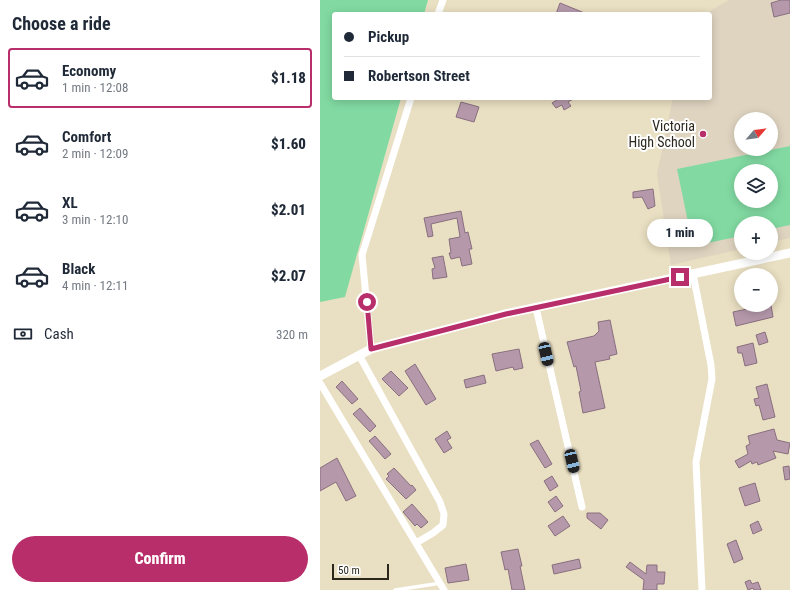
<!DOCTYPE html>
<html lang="en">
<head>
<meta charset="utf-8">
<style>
  body { margin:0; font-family:"Roboto Condensed",sans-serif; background:#f2f2f3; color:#1f2937; height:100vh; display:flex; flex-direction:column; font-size:15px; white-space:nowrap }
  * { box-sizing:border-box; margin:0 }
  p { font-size:13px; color:#747a83 }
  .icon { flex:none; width:22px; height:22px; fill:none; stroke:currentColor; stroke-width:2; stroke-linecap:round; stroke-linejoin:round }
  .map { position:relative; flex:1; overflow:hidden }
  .side { display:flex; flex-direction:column; background:#fff; width:320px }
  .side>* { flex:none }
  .guide { position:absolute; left:12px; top:12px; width:380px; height:88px; border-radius:4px; box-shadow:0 2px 10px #0003; display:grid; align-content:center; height:88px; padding:0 12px; background:#fff }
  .needle { width:26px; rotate:62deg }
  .buttons { position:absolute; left:414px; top:112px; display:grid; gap:8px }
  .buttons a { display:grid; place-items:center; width:44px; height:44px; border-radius:50%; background:#fff; box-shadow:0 2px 10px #0003; font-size:20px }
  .scale { position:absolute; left:12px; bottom:10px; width:57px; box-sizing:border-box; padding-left:4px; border:2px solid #2b271c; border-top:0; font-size:11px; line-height:14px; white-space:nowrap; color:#2b271c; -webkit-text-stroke:3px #fff; paint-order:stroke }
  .end { position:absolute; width:18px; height:18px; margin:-9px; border:5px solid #b82e6a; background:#fff; box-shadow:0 0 0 2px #fff }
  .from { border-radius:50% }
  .bubble { position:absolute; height:28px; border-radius:14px; background:#fff; box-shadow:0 2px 10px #0003; font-size:13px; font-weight:800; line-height:28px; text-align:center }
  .car { position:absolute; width:12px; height:24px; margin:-12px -6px; border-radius:5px; box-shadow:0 0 3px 1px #0007; background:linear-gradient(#222 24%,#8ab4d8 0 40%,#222 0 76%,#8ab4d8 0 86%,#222 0) }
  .guide b { display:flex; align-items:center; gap:14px; height:38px; font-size:15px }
  .guide b+b { border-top:1px solid #e0e1e3 }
  .guide i { width:10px; height:10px; background:#1f2937 }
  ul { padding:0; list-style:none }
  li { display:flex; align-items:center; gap:12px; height:60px; margin:0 8px 6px; padding:0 4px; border:2px solid transparent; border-radius:4px }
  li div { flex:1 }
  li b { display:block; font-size:15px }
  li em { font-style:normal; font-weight:800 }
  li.selected { border-color:#b82e6a }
  li>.icon { width:36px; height:36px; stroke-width:1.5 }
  h2 { padding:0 12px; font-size:18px; line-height:48px }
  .pay { display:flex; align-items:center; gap:10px; height:44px; padding:0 12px; font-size:15px }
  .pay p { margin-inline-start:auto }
  .primary-button { display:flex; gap:8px; margin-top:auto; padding:8px 12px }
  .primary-button a { flex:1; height:46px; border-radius:24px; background:#b82e6a; color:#fff; font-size:16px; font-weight:800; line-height:46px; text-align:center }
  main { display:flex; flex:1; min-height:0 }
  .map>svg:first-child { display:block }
</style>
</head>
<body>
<main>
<section class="side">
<h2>Choose a ride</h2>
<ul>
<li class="selected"><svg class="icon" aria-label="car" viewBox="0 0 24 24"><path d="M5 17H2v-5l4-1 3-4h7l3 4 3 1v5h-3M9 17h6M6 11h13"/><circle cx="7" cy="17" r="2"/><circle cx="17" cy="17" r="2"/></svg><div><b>Economy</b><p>1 min · 12:08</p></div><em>$1.18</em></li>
<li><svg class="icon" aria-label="car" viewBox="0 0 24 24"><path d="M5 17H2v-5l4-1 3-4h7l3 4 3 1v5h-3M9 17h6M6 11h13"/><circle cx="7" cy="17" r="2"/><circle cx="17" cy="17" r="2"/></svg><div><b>Comfort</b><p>2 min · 12:09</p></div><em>$1.60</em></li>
<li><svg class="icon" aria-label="car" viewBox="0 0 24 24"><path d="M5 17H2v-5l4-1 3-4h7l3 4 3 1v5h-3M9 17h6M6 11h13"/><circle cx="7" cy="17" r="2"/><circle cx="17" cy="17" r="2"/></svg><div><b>XL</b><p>3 min · 12:10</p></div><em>$2.01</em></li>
<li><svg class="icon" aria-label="car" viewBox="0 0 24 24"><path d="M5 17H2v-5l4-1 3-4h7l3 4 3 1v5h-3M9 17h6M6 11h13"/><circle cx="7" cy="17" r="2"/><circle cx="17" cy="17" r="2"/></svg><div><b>Black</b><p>4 min · 12:11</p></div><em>$2.07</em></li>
</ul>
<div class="pay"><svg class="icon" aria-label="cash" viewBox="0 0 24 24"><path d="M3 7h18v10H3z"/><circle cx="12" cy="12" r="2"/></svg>Cash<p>320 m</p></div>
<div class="primary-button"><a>Confirm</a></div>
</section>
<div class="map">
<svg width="470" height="590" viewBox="0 0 470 590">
  <rect width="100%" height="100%" fill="#e9dfc2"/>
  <path fill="#dfd4c0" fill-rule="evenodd" d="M409,0H470V238L451,242V223H421V249L351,265L337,174L353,98H390V14H385ZM421,119H451V149H421ZM421,171H451V201H421Z"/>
  <path fill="#82daa2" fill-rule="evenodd" d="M0,0H108L104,14H14V98H81L25,297L0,302Z
    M470,146V225L451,229V223H421V236L373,246L357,169ZM421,171H451V201H421Z"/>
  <path fill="#b599ab" stroke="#896f7f" d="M461,0H470V13L454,17L451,3Z
    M240,3L267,14H236Z
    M240,98H255L248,102L251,106L244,110L242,105L236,108L232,103Z
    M141,102L159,107L154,122L136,117Z
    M333,189L335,206L328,209L322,197L313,198V192Z
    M141,211L145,233L148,232L152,249H149L152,264L142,266L140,257L131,259L129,253H131L129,239L140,237L137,218L111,224L113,236L108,237L104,218Z
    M123,256L127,277L113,279L112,269L115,268L112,258Z
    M426,305H435V308L451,305L453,317L416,326L413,312L427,309Z
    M290,320L297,354L289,356L290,359L275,362L285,408L263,413L259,392L261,391L256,366L254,367L247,342L274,336L279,331L278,322Z
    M445,332L448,342L439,345L436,335Z
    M433,343L437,363L425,366L422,353H418L417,347Z
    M199,349L203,368L194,370L193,367L176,371L172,354Z
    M95,364L116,399L106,405L85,371Z
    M71,371L88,388L79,396L62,379Z
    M164,375L166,383L146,388L144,380Z
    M22,381L38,399L32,404L16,387Z
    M447,384L455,417L443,420L439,405L436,406L434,399L439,398L436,387Z
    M40,408L56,426L50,432L33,414Z
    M454,429L457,440L470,443L468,454L453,451L456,458L438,465L437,462L432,464L431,461L419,468L415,461L428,454L426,446L430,444L428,436Z
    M127,431L131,438L127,440L132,448L124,453L115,439Z
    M55,436L71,454L65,459L49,441Z
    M218,440L232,464L225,468L210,444Z
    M17,458L36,496L26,501L16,482L0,491V468Z
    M469,466L470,479L465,480L463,467Z
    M74,468L91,486L92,485L96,490L86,499L66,479L69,476L67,474Z
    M232,476L238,486L230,491L224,481Z
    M435,483L440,501L425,506L419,488Z
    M236,496L243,506L235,512L228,502Z
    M92,504L108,522L101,528L97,524L95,526L83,512Z
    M267,513H280L288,520L281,529L267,518Z
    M243,516L250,526L235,536L228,526Z
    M438,521L442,530L433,534L430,525Z
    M416,540L423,559L414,563L407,544Z
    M198,549L202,566H200L205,590H192L188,569L185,570L181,552Z
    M259,559L261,568L234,574L232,565Z
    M310,562L326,574L327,565H337V572H345L344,584H337V590H323L324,580L306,567Z
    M146,564L149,580L128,583L125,568Z
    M430,580L432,584L438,582L441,590H434L433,588L428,590L425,582Z"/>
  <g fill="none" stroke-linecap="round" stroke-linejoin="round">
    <path stroke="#fff" stroke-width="3.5" d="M75,590L115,584L119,582"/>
    <path stroke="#fff" stroke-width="7" d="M118,14L123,0
      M373,274L391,365L392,379L376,462L382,590
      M216,308L262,507
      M51,349L42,255L91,98
      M39,355L120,502L124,514L123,525L113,533L96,543
      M0,383L124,590"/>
    <path stroke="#fff" stroke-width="9" d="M0,376L51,349L185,314L470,253"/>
  </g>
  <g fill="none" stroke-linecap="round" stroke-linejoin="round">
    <path stroke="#b82e6a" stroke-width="5" d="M47,302L51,349L186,314L360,277"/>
  </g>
  <circle fill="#b82e6a" stroke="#fff" stroke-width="1.5" cx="383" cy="134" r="4"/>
  <g text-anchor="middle" stroke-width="4" stroke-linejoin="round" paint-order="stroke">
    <g font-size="14" fill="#2b271c" stroke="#fff" text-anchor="end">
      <text x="375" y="131">Victoria<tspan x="375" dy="16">High School</tspan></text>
    </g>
  </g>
</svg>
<div class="buttons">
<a><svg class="needle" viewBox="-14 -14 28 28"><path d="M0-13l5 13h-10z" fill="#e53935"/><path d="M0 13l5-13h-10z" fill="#747a83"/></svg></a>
<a><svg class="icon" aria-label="layers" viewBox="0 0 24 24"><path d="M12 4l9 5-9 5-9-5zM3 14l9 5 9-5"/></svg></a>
<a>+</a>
<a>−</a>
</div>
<div class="scale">50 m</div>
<i class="end from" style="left:47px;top:302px"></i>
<i class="end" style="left:360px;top:277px"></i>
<div class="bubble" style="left:327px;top:219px;width:66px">1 min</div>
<i class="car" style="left:226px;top:354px;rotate:167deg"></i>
<i class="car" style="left:252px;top:461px;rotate:167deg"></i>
<div class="guide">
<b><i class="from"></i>Pickup</b>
<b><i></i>Robertson Street</b>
</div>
</div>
</main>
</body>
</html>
